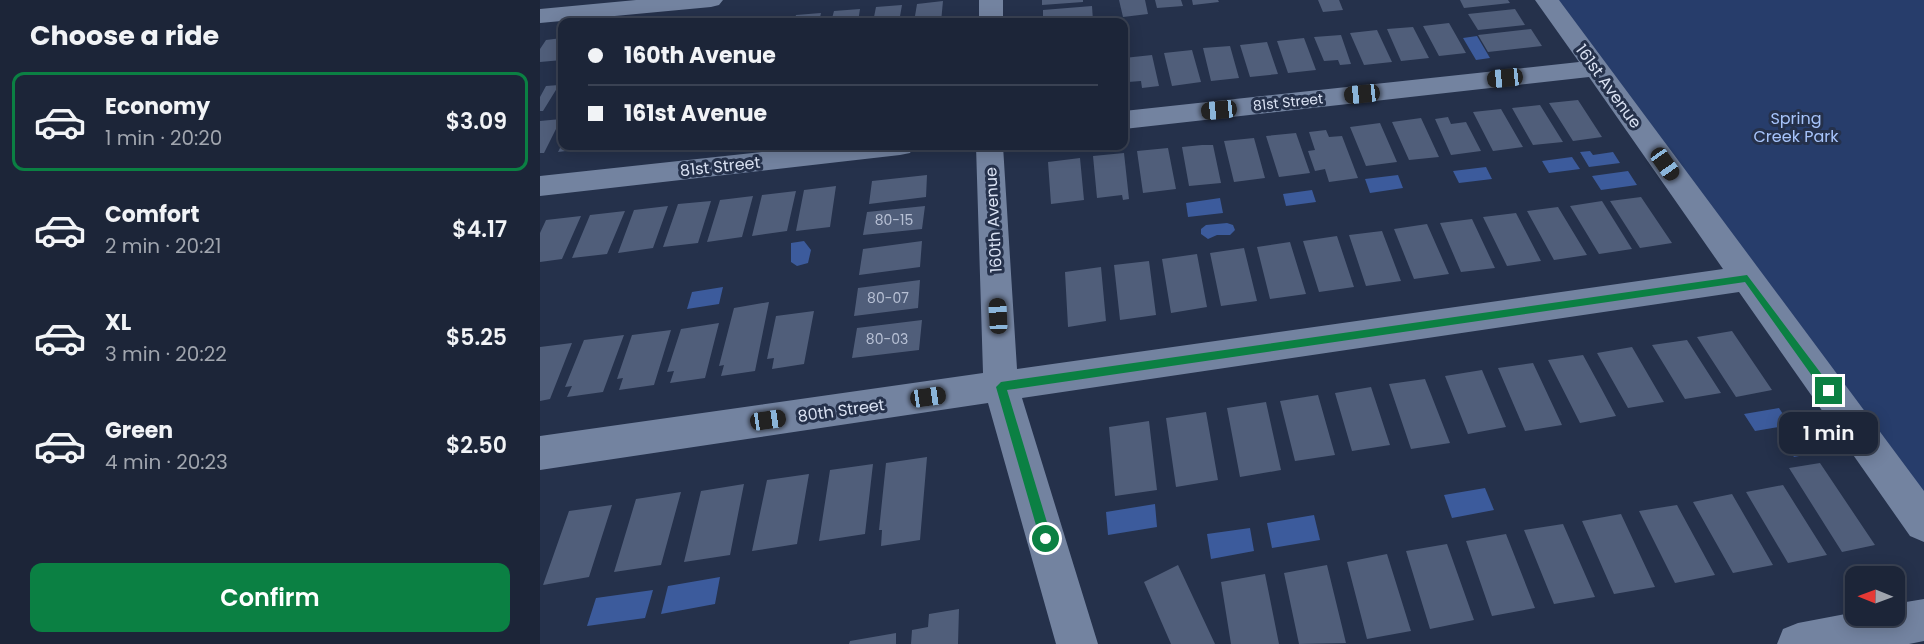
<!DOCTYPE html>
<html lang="en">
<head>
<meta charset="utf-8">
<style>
  body { margin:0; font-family:Poppins,sans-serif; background:#293143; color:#f1f3f6; height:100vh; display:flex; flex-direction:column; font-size:22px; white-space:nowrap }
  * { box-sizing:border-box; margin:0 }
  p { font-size:20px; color:#a0a5ae }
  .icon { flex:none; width:33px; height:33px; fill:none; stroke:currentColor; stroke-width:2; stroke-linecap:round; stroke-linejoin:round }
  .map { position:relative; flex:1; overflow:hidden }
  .sheet { display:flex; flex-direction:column; background:#1c2538; width:540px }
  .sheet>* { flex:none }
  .hud { position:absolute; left:18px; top:18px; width:570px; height:132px; border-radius:12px; box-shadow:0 3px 15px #0003,0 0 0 2px #3a4253; display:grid; align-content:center; height:132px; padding:0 30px; background:#1c2538 }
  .needle { width:39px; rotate:271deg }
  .fabs { position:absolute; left:1305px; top:566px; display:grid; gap:12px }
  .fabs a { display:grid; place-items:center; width:60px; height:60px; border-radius:12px; background:#1c2538; box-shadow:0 3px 15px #0003,0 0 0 2px #3a4253; font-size:30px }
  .end { position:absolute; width:27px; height:27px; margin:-14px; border:8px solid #0b8043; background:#fff; box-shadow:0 0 0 3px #fff }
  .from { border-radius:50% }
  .bubble { position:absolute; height:42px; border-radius:12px; background:#1c2538; box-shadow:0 3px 15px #0003,0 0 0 2px #3a4253; font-size:20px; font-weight:600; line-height:42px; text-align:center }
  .car { position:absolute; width:18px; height:36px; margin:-18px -9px; border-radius:8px; box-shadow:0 0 4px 2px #0007; background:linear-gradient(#222 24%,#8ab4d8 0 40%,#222 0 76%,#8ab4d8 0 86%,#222 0) }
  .hud b { display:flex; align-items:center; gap:21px; height:57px; font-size:22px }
  .hud b+b { border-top:2px solid #3a4253 }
  .hud i { width:15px; height:15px; background:#f1f3f6 }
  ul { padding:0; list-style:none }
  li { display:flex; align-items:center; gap:18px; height:99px; margin:0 12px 9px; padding:0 18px; border:3px solid transparent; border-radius:12px }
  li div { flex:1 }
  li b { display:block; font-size:22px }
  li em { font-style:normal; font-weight:600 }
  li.selected { border-color:#0b8043 }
  li>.icon { width:54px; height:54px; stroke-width:1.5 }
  h2 { padding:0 30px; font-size:27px; line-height:72px }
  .action { display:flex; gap:12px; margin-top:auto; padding:12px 30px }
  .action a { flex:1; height:69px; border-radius:12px; background:#0b8043; color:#fff; font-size:24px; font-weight:600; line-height:69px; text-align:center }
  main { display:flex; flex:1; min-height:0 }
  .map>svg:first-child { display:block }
</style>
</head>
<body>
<main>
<section class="sheet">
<h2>Choose a ride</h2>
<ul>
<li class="selected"><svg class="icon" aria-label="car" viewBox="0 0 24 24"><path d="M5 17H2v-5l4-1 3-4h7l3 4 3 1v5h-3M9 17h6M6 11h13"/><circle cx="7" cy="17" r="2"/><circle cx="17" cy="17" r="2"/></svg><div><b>Economy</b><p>1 min · 20:20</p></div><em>$3.09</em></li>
<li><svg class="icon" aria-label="car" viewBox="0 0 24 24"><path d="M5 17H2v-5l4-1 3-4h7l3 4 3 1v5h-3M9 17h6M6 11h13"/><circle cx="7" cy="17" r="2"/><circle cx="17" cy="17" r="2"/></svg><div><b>Comfort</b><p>2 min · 20:21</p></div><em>$4.17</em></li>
<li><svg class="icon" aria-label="car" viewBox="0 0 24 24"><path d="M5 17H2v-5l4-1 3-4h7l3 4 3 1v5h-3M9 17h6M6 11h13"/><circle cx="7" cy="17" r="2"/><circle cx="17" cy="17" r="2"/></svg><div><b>XL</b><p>3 min · 20:22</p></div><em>$5.25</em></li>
<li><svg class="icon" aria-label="car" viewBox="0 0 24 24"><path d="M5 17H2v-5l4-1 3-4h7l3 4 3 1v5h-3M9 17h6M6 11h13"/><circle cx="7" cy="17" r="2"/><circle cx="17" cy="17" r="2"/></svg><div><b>Green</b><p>4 min · 20:23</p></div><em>$2.50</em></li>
</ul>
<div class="action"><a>Confirm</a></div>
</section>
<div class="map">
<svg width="1384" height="644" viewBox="0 0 1384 644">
  <rect width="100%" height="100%" fill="#25314b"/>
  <path fill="#273d6b" d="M1007,0H1384V523Z"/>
  <path fill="#3c5b9c" d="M937,36L950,58L936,60L923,38Z
    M1050,151L1053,155L1073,152L1080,163L1049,167L1040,152Z
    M1032,157L1040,169L1009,173L1002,161Z
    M946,167L952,179L919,183L913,171Z
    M1088,171L1097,185L1061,190L1052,176Z
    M858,175L863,188L830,193L825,179Z
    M772,190L776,202L746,206L743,194Z
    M680,198L683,213L648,217L646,203Z
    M687,223L693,225L695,230L690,235H677L668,239L661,234V229L666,225Z
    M264,241L271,250L268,263L257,266L251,262V243Z
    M183,287L179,304L147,309L152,292Z
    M1239,408L1250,425L1215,431L1204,414Z
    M1276,432L1289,450L1254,457L1241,439Z
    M945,488L954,510L912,518L904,495Z
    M615,504L617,527L568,535L566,512Z
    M774,515L780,540L732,548L727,523Z
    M710,528L714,551L671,559L667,534Z
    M180,577L175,604L121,614L128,586Z
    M113,590L105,618L47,626L56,598Z"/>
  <path fill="#505e7a" d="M502,0H543V2L502,5Z
    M579,0H605L608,14L583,17Z
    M615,0H641L643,6L617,8Z
    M652,0H678L679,2L653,5Z
    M778,0H799L803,10L783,12Z
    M920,0H968L970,3L924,8Z
    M403,1L401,22H374L377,4Z
    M362,5L359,22H333L336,7Z
    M552,6L553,21L503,22V10Z
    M320,9L318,22H291L294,11Z
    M975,9L985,25L938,30L928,14Z
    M281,13L279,22H254L256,15Z
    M242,19L241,22H213V21Z
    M909,23L913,30L926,53L899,56L883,26Z
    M873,27L889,58L861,61L847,29Z
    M991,29L1002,46L948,52L938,35Z
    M837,30L852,62L824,65L810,33Z
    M801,35L811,64L800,65L798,60L784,61L774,37Z
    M22,38V60L0,62V49L6,40Z
    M764,38L776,70L748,73L737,41Z
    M727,42L738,74L710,77L700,45Z
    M690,46L699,78L671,81L663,48Z
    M652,50L661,82L632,86L624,53Z
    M612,55L619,86L602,88L601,81L588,82L584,58Z
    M19,85L3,111H0V97L6,86Z
    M1038,100L1062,137L1033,141L1009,103Z
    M1000,105L1023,142L993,145L972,108Z
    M961,109L980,142L983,147L953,151L933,112Z
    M908,117L911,124L926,122L941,151L911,155L895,119Z
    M881,118L899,157L869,160L852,122Z
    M21,119L4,153H0V121Z
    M840,123L857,162L826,166L810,127Z
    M786,130L789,137L802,136L818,178L789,182L785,169L775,171L768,151L775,150L769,132Z
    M756,133L770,173L739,177L726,136Z
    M714,138L725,178L694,182L684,141Z
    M662,145H673L681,183L649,186L642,147Z
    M21,146H51L50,148L18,152Z
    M628,148L636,189L603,193L597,151Z
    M584,153L589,199L583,200L582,195L557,198L553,156Z
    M540,158L544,200L511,204L508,162Z
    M387,175L386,197L329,204L332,181Z
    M296,186L290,227L256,231L264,190Z
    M256,191L247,231L212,236L222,195Z
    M213,196L202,237L167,242L180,200Z
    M1101,197L1132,243L1100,248L1070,201Z
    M171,201L158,243L123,247L138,204Z
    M1062,201L1092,249L1059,254L1030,206Z
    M128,206L113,248L78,253L94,210Z
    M385,206L382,229L323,235L327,212Z
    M1018,207L1047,255L1014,260L987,211Z
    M85,211L67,254L32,258L50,215Z
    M976,213L1001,261L967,266L943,217Z
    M41,216L22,259L0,262V233L6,220Z
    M932,219L955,268L921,272L900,223Z
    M887,224L909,274L874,279L854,229Z
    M842,231L861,281L826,286L809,235Z
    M797,236L814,287L779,292L763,241Z
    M382,241L380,267L319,275L323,249Z
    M750,242L766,294L730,299L717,247Z
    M704,248L717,301L681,306L670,253Z
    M657,254L667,307L631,313L622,259Z
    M609,261L616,315L580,320L574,265Z
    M561,267L566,321L528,327L525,272Z
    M380,280L378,308L314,316L318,288Z
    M229,302L215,371L181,376L184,365L179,366L194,308Z
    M274,311L264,364L232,369L234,358L227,359L236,316Z
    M382,320L379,350L312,358L317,328Z
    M179,323L165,378L130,383L134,371L127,372L141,329Z
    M131,330L114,385L79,390L83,378L77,379L92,335Z
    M1192,331L1232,390L1196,397L1157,337Z
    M84,335L63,392L27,397L32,386L25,387L44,340Z
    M1147,340L1181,393L1145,399L1112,345Z
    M32,343L10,399L0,401V347Z
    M1092,347L1124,402L1088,408L1057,353Z
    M1043,355L1061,388L1076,416L1040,423L1008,360Z
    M993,363L1022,425L985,431L958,368Z
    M942,370L966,427L928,434L905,376Z
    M885,379L910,443L871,449L849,384Z
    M831,387L850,445L812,451L795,393Z
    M778,395L795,455L755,461L740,401Z
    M726,402L741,470L700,477L687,408Z
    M666,412L678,480L636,487L626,418Z
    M609,421L617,490L575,496L569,427Z
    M387,457L380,540L341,546L342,530H339L346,463Z
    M1280,463L1335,545L1302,552L1249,468Z
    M333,464L325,534L279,541L290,470Z
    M269,474L257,544L212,551L227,480Z
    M204,484L190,555L144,562L161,491Z
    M1243,485L1287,555L1248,563L1206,492Z
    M141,492L121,565L74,572L96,499Z
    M1192,494L1233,565L1193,573L1153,502Z
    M72,505L49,577L3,585L29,511Z
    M1137,505L1175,575L1135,583L1099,511Z
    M1081,514L1115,587L1074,594L1042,521Z
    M1023,524L1055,597L1014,604L984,530Z
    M966,534L995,608L952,616L926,541Z
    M907,544L934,620L890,629L866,551Z
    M847,554L871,631L827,639L807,562Z
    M638,565L675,644H631L604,582Z
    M787,565L806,643L759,644L744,573Z
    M725,574L739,644H691L681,582Z
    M419,609L418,644H371L372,630L388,627L389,614Z
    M356,633V644H309L310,641Z"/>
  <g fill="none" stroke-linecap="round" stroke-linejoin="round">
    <path fill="#7383a0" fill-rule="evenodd" d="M96,0H183L179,5L171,7L0,23V9Z
      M439,0H463V22H439Z
      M995,0H1019L1384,491V542L1370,536L1199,292L482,398L558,644H516L448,403L0,470V436L443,373L436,146H463L477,369L1183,269L1049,77L584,129V111L1039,62Z
      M278,146H374L370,153L360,155L0,196V176Z
      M1384,599V641L1369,644H1237L1243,629L1258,623L1316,612V615H1354V604Z"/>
  </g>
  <path fill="#0b8043" d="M1207,275L1292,388V394H1285L1205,282L467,390L512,539L506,545L500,539L456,387L461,382Z"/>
  <g text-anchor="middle" stroke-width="6" stroke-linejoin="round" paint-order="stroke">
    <g font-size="14" fill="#dae2f3" stroke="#25314b">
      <text transform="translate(748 102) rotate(-6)" y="5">81st Street</text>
    </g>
    <g font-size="14" fill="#b8c1d5">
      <text x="354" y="225">80-15</text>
      <text x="348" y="303">80-07</text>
      <text x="347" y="344">80-03</text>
    </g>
    <g font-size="16" fill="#dae2f3" stroke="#25314b">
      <text transform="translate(1069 86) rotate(54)" y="6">161st Avenue</text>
      <text transform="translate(180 166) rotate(-6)" y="6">81st Street</text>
      <text transform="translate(453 220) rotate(-93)" y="6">160th Avenue</text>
      <text transform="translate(301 410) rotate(-8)" y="6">80th Street</text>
    </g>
    <g font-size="16" fill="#a7c4fb" stroke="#25314b">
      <text x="1256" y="124">Spring<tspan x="1256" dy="18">Creek Park</tspan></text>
    </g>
  </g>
</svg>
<div class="fabs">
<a><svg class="needle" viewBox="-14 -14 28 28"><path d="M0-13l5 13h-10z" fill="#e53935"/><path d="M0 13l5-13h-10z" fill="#a0a5ae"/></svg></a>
</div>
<i class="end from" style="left:506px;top:539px"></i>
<i class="end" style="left:1289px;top:391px"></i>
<div class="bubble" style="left:1239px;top:412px;width:99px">1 min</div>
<i class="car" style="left:965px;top:78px;rotate:264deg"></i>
<i class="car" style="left:822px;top:94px;rotate:264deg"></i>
<i class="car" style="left:679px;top:110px;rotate:264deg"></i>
<i class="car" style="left:1125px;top:164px;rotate:145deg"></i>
<i class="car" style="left:458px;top:316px;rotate:357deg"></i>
<i class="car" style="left:388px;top:397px;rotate:82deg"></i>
<i class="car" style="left:228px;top:420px;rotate:82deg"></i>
<div class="hud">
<b><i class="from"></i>160th Avenue</b>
<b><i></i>161st Avenue</b>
</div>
</div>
</main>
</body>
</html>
